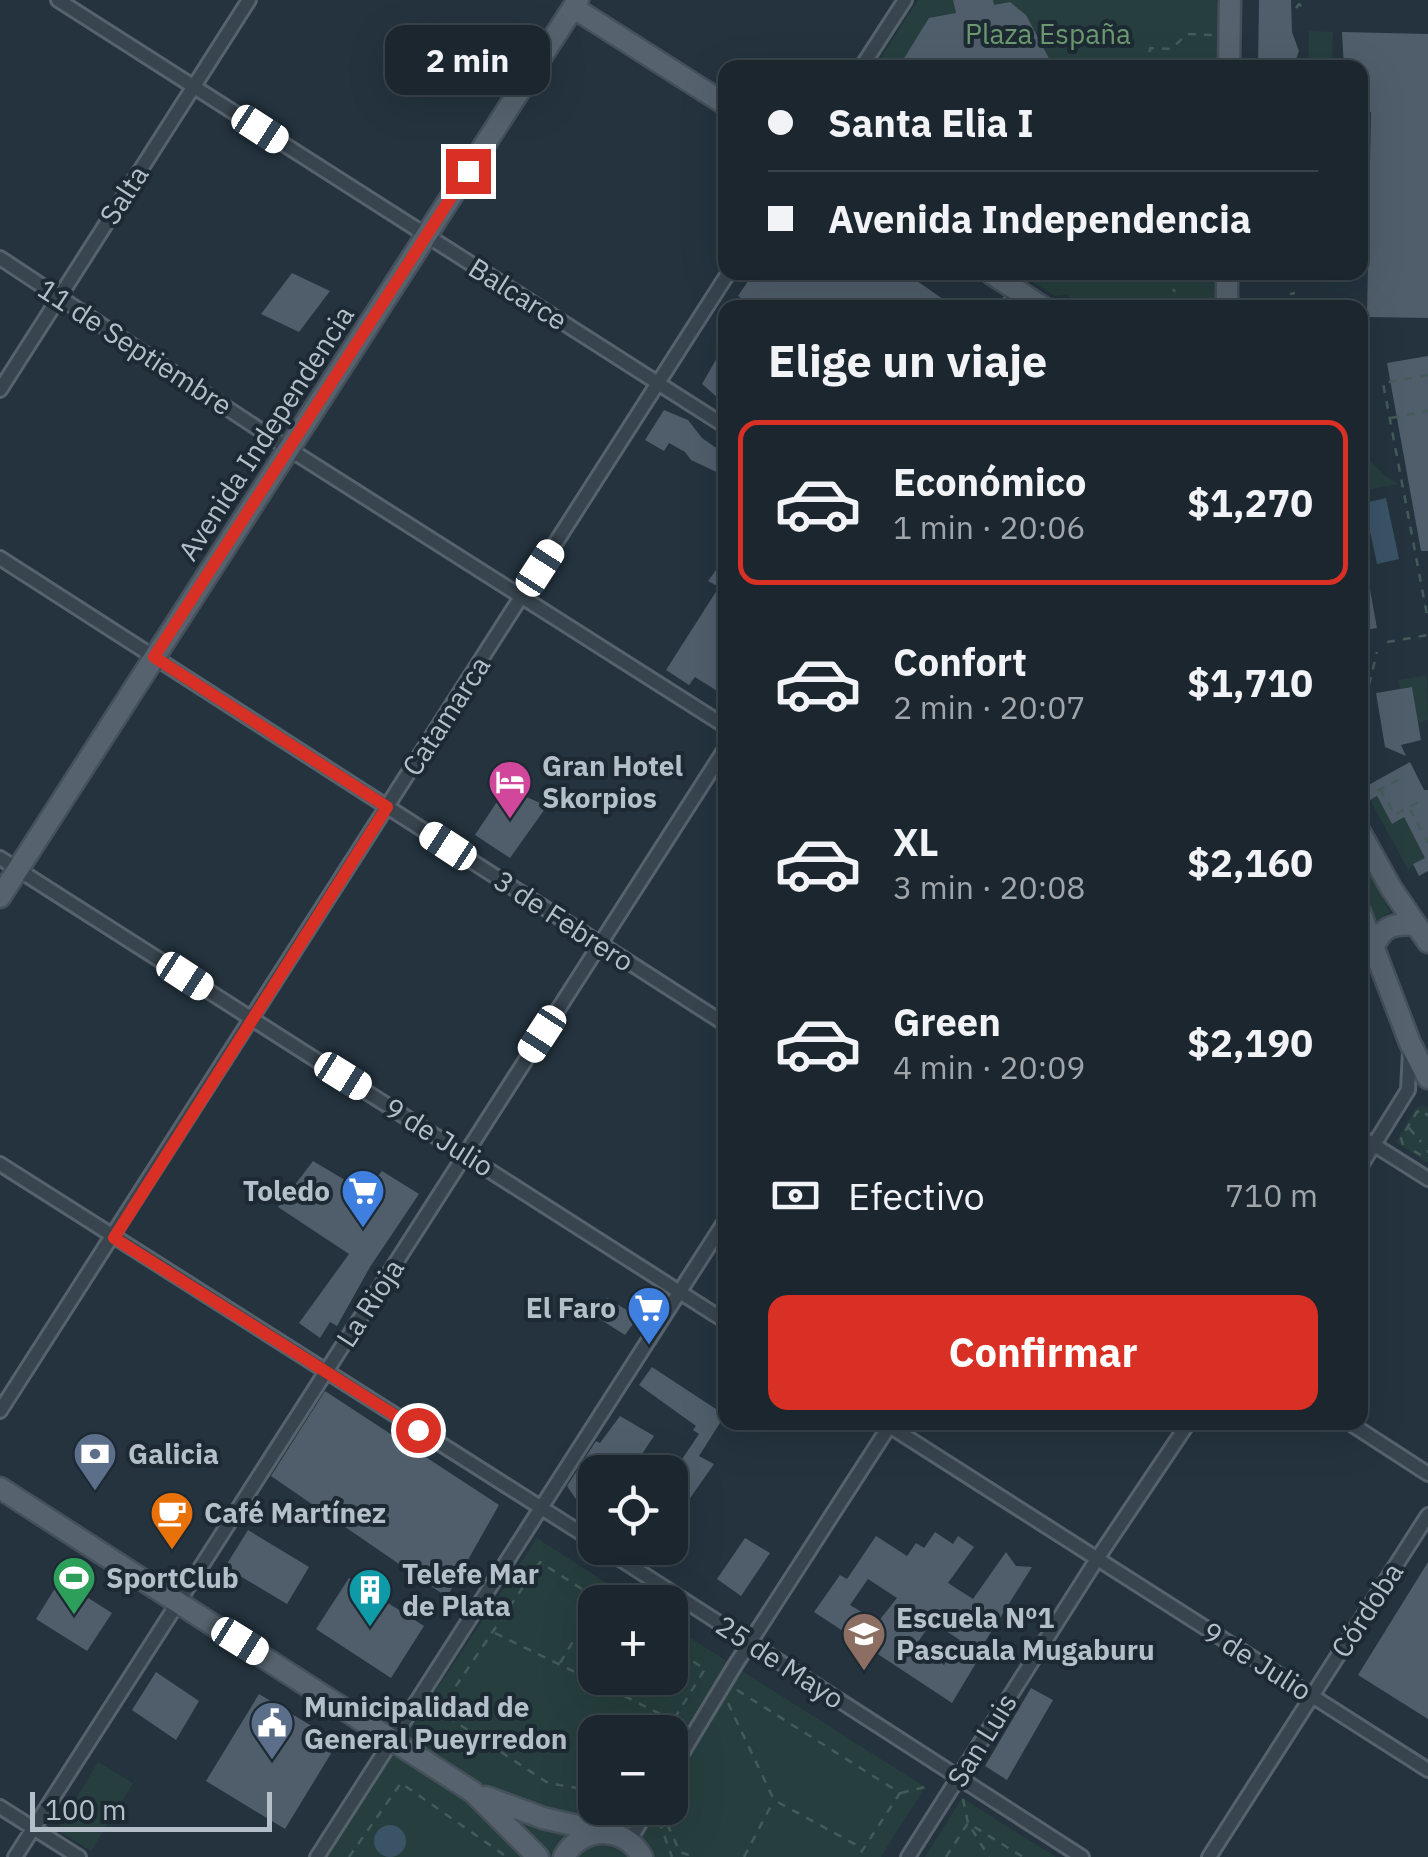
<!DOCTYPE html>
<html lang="es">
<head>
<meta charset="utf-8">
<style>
  body { margin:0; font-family:"IBM Plex Sans",sans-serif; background:#28323a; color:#f1f3f6; height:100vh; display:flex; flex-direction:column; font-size:38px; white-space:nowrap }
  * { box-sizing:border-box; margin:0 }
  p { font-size:32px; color:#a0a5aa }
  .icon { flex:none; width:55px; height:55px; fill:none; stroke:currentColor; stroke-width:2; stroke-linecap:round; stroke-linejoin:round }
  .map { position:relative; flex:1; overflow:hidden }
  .drawer { position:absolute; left:718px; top:300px; width:650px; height:1130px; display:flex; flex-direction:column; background:#1b262e; border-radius:20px; box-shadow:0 10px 40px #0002,0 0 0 2px #39434a }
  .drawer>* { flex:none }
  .guide { position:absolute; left:718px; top:60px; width:650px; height:220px; border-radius:20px; box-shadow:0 10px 40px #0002,0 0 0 2px #39434a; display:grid; align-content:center; height:220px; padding:0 50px; background:#1b262e }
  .fabs { position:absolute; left:578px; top:1455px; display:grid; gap:20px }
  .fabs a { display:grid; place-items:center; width:110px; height:110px; border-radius:20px; background:#1b262e; box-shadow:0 10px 40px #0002,0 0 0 2px #39434a; font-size:50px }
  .scale { position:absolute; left:30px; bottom:25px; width:242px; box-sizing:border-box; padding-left:10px; border:5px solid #b4bfc9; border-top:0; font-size:28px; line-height:35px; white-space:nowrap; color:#b4bfc9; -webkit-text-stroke:8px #1d2933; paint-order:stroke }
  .end { position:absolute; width:45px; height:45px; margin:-22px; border:12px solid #d93025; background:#fff; box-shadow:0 0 0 5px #fff }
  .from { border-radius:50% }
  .bubble { position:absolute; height:70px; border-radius:20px; background:#1b262e; box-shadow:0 10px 40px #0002,0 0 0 2px #39434a; font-size:32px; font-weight:800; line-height:70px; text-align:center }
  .car { position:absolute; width:30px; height:60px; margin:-30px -15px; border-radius:12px; box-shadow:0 0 8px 2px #0007; background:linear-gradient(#fff 24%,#345 0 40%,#fff 0 76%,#345 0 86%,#fff 0) }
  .guide b { display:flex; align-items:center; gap:35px; height:95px; font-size:38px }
  .guide b+b { border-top:2px solid #39434a }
  .guide i { width:25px; height:25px; background:#f1f3f6 }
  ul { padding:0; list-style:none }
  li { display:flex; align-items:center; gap:30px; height:165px; margin:0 20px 15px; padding:0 30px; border:5px solid transparent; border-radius:20px }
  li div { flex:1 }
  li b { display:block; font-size:38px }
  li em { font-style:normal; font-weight:800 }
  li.current { border-color:#d93025 }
  li>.icon { width:90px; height:90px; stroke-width:1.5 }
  h2 { padding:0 50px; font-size:45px; line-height:120px }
  .pay { display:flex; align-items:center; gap:25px; height:110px; padding:0 50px; font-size:38px }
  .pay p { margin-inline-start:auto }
  .button { display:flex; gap:20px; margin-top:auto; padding:20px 50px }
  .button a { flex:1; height:115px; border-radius:20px; background:#d93025; color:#fff; font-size:40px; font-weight:800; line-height:115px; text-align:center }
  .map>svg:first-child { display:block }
</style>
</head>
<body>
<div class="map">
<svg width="1428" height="1857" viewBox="0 0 1428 1857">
  <rect width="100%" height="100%" fill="#24333e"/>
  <path fill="#263f3e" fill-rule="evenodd" d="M918,0H1216L1221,8V67L874,68Z
    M1309,31L1333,32L1332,67H1308Z
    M1018,273H1214V292L1218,296V307H1086L1066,295L1055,296Z
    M1360,452L1389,479L1399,484L1360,491V485L1366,481Z
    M1427,675L1428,720L1418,723L1412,687L1400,689L1398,680Z
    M1377,796L1392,824L1404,817L1425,858L1408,869L1370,800Z
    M1360,856L1390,912L1376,921L1360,879Z
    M1422,1105L1428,1108V1163L1396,1142L1416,1108Z
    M537,1538L636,1602H595V1678H670V1625L925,1787L881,1857H325ZM595,1732H670V1808H595Z
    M98,1762L133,1783L91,1851L57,1830Z
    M962,1798L1056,1857H925Z"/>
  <path fill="#3a5366" d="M1386,498L1399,559L1377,564L1364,503Z
    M374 1841a16 16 0 1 1 32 0a16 16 0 1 1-32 0Z"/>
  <path fill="#505e6b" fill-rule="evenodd" d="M953,0H993L994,5L1010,2L1026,15L1054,68H898L929,18L956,13Z
    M1259,0H1291L1292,32L1299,51L1293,68H1258Z
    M1342,32L1428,34V318L1367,317L1371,112H1360V68H1344Z
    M754,272H904L956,308H796L780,298L774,308H739L744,300L738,296Z
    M292,273L330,291L299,332L261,314Z
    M725,344V391L719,399L702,384Z
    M1428,356V551H1421L1387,363Z
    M664,410L688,420L702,438L725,454V476L691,460L685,452L669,443L664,451L645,440Z
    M725,558V696L695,677L689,685L666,670L719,587L708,581Z
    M1367,573L1377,628L1360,631V574Z
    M1412,687L1421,740L1401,745L1406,756L1385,747L1376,693Z
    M1410,762L1424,790H1428V871L1419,876L1413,864L1425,858L1404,817L1392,824L1377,796L1370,800L1363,788Z
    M506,788L547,806L510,858L475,835Z
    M313,1161L365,1192L382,1171L419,1194L370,1267L337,1326L330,1322L320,1338L299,1323L349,1254L278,1207Z
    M607,1298L638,1317L625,1335L598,1318L603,1311L599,1309Z
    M652,1367L725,1415L699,1456L714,1464L670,1527V1477L699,1434L693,1430L696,1426L639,1385Z
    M325,1391L499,1505L447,1597L271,1476Z
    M620,1416L654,1436L640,1457L662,1472H595V1510L575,1498L567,1486L596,1441L600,1443Z
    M248,1530L309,1567L287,1604L225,1567Z
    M935,1532L953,1544L958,1536L974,1547L948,1583L973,1599L1006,1552L1016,1566L1032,1567L976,1656L979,1658L952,1703L814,1612L840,1575L847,1579L876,1536L907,1556L916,1543L924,1548ZM868,1579L897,1598L878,1622L850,1605ZM932,1622L960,1640L944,1665L915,1646Z
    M745,1538L770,1553L741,1596L717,1579Z
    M1428,1562V1719L1358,1675Z
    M349,1578L424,1626L391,1678L316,1629Z
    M60,1580L112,1613L87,1651L36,1619Z
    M156,1672L199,1701L176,1740L132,1710Z
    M1031,1688L1053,1700L1007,1780L985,1766Z
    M259,1694L338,1742L285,1829L206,1781Z"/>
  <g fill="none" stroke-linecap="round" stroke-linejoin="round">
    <defs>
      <path id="minor" d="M58,0L725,426
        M861,68L905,0
        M0,258L289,449L725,726
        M1007,308L1018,291
        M0,390L249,0
        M0,558L725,1024
        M0,858L725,1321
        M1360,1136L1428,1179
        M0,1164L595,1542
        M1360,1167L1408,1090L1410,1051
        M0,1411L729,272
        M883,1422L1428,1770
        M1348,1422L1428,1474
        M603,1548L1082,1857
        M670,1773L734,1667L892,1422
        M0,1807L79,1857
        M629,1841L649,1808
        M15,1857L725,749
        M317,1857L725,1221
        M908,1857L1097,1559L1189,1422
        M1209,1857L1428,1515"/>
      <path id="primary" d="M574,8L725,104
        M1229,68L1230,0
        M989,272L1044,308
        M1227,308V272
        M1360,832L1391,888L1428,942
        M0,897L578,0
        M1360,912L1410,1043L1428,1078
        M1373,949C1382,926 1393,923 1416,925
        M0,1488L473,1792L538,1857
        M486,1797L543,1818L604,1832
        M564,1857C581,1825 625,1825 642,1857"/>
    </defs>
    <use href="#minor" stroke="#56626c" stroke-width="18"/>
    <use href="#primary" stroke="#44505a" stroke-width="25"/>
    <path stroke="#445b5a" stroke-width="2.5" stroke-dasharray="8 8" stroke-linecap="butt" d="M1296,8L1299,4L1303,8
      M1148,68L1150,48L1171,49L1187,34L1213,35
      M1173,289L1175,292
      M1290,294L1295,293
      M1428,375L1383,383L1428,620
      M1391,418L1428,411
      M1360,466V473
      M1387,642L1428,635
      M1369,685L1377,652
      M1380,789L1395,815L1422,800
      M1363,798L1398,780
      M1410,809L1428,843
      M1409,1128L1421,1142
      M1403,1145L1401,1138L1417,1112L1423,1110L1428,1116
      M1428,1150V1153
      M1414,1151L1428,1159
      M495,1633L673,1720
      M560,1663L595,1605
      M737,1690L900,1793L858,1857
      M620,1693L630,1678
      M728,1703L774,1800L862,1848
      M666,1732L705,1669L670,1647
      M595,1791L548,1783L439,1711L540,1562L602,1602
      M901,1793L925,1787
      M670,1799L679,1784
      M963,1799L968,1823L989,1857
      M667,1808L669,1828L680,1852L694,1857
      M659,1821L672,1857
      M349,1857L401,1783L507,1857
      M744,1857L773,1802
      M946,1857L968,1823L1023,1857"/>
    <use href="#minor" stroke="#38444e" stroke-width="12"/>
    <use href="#primary" stroke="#56636e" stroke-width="20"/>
  </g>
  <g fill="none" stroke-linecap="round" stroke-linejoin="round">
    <path stroke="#d93025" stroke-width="12" d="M418,1430L114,1238L387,807L154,657L468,171"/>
  </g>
  <defs>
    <symbol id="hotel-pin" viewBox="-11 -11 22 30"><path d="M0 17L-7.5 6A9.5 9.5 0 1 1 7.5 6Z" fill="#d1479c" stroke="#1d2933"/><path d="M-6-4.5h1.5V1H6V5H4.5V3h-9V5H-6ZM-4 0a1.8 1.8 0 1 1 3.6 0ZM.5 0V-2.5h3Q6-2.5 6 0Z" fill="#fff"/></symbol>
    <symbol id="supermarket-pin" viewBox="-11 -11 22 30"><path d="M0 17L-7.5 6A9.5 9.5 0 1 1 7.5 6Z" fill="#3f7fe0" stroke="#1d2933"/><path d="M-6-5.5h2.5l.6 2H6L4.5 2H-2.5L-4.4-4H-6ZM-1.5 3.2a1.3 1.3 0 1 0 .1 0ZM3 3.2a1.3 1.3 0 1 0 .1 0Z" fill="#fff"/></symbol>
    <symbol id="bank-pin" viewBox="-11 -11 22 30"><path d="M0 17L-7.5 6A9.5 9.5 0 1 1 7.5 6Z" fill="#5c6f8a" stroke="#1d2933"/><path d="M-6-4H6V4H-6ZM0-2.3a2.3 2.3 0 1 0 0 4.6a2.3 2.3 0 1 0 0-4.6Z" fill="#fff"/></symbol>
    <symbol id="cafe-pin" viewBox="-11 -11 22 30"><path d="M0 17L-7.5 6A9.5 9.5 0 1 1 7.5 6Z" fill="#e8710a" stroke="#1d2933"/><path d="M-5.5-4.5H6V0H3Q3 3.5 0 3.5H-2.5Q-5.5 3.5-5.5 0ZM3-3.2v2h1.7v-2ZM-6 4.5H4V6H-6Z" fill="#fff"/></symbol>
    <symbol id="stadium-pin" viewBox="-11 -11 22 30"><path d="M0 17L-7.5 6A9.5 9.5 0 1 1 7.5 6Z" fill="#2e9e5b" stroke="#1d2933"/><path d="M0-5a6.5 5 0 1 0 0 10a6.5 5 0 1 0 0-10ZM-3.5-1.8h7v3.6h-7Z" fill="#fff"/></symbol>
    <symbol id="building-pin" viewBox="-11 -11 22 30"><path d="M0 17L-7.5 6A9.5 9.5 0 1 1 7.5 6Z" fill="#0f9aa8" stroke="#1d2933"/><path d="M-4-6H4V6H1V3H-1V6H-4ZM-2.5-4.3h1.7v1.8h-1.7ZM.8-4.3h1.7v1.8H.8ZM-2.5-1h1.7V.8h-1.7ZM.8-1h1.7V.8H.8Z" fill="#fff"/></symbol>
    <symbol id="school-pin" viewBox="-11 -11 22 30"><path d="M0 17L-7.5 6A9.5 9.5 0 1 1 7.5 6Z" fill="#8d6e63" stroke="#1d2933"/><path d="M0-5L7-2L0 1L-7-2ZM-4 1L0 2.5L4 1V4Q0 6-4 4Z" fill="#fff"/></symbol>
    <symbol id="civic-pin" viewBox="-11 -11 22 30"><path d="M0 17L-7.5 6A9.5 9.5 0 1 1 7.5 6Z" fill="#5c6f8a" stroke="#1d2933"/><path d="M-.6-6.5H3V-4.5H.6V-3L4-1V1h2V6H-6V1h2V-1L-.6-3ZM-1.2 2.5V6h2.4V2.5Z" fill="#fff"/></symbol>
  </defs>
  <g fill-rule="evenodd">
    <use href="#hotel-pin" x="485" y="757" width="50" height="68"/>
    <use href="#supermarket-pin" x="338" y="1166" width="50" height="68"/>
    <use href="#supermarket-pin" x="624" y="1283" width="50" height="68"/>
    <use href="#bank-pin" x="70" y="1429" width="50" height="68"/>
    <use href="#cafe-pin" x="147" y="1488" width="50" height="68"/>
    <use href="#stadium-pin" x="49" y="1553" width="50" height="68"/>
    <use href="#building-pin" x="345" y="1565" width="50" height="68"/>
    <use href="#school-pin" x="839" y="1609" width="50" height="68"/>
    <use href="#civic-pin" x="247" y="1698" width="50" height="68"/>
  </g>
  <g text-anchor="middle" stroke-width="8" stroke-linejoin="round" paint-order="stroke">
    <g font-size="28" fill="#6c9970" stroke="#1d2933">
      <text x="1048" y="44">Plaza España</text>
    </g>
    <g font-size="28" fill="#b4bfc9" stroke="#1d2933">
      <text transform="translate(124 195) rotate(-57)" y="10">Salta</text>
      <text transform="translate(518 294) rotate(32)" y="10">Balcarce</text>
      <text transform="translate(135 347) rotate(33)" y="10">11 de Septiembre</text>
      <text transform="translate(266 433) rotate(-57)" y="10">Avenida Independencia</text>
      <text transform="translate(446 716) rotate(-57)" y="10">Catamarca</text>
      <text transform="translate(564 921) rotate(33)" y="10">3 de Febrero</text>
      <text transform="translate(439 1137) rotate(32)" y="10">9 de Julio</text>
      <text transform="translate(370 1303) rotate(-57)" y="10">La Rioja</text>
      <text transform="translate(1367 1610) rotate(-57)" y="10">Córdoba</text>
      <text transform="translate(1257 1661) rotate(32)" y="10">9 de Julio</text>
      <text transform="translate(780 1662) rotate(33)" y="10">25 de Mayo</text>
      <text transform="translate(982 1740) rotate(-58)" y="10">San Luis</text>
    </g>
    <g font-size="28" font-weight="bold" fill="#b4bfc9" stroke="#1d2933" text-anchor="start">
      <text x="542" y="776">Gran Hotel<tspan x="542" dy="32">Skorpios</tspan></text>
      <text x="330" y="1201" text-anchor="end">Toledo</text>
      <text x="616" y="1318" text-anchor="end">El Faro</text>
      <text x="128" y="1464">Galicia</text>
      <text x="204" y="1523">Café Martínez</text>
      <text x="402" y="1584">Telefe Mar<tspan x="402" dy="32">de Plata</tspan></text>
      <text x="106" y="1588">SportClub</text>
      <text x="896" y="1628">Escuela Nº1<tspan x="896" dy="32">Pascuala Mugaburu</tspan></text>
      <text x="304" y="1717">Municipalidad de<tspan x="304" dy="32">General Pueyrredon</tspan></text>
    </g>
  </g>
</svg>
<div class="fabs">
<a><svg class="icon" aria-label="locate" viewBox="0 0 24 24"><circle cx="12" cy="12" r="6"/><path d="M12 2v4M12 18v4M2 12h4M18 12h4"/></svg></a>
<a>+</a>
<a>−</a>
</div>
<div class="scale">100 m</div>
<i class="end from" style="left:418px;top:1430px"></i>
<i class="end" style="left:468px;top:171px"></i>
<div class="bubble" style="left:385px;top:25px;width:165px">2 min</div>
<i class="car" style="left:260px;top:129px;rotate:123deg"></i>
<i class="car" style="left:540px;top:568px;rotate:33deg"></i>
<i class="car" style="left:448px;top:846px;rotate:303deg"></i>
<i class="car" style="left:185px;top:976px;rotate:123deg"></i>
<i class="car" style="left:542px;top:1034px;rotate:213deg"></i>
<i class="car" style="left:343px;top:1076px;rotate:122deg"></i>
<i class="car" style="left:240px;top:1641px;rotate:122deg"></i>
<div class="guide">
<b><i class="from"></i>Santa Elia I</b>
<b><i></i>Avenida Independencia</b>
</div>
<section class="drawer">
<h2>Elige un viaje</h2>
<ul>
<li class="current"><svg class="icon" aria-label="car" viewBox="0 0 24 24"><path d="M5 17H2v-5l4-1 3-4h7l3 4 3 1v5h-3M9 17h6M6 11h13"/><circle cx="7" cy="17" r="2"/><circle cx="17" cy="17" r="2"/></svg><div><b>Económico</b><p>1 min · 20:06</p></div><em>$1,270</em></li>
<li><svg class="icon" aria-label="car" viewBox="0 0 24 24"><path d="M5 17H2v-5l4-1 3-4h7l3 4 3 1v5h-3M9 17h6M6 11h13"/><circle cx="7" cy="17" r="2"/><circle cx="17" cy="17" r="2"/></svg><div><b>Confort</b><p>2 min · 20:07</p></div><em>$1,710</em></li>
<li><svg class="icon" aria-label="car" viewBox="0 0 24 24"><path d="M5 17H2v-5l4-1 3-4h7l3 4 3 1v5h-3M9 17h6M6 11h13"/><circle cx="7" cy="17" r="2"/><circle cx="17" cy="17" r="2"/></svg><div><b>XL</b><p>3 min · 20:08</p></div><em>$2,160</em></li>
<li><svg class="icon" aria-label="car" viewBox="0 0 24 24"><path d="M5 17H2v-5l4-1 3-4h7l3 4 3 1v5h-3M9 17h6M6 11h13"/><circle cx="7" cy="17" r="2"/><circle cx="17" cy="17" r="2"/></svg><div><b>Green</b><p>4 min · 20:09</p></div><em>$2,190</em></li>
</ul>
<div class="pay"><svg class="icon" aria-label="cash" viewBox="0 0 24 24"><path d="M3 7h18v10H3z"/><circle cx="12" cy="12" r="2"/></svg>Efectivo<p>710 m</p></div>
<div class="button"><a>Confirmar</a></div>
</section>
</div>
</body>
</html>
